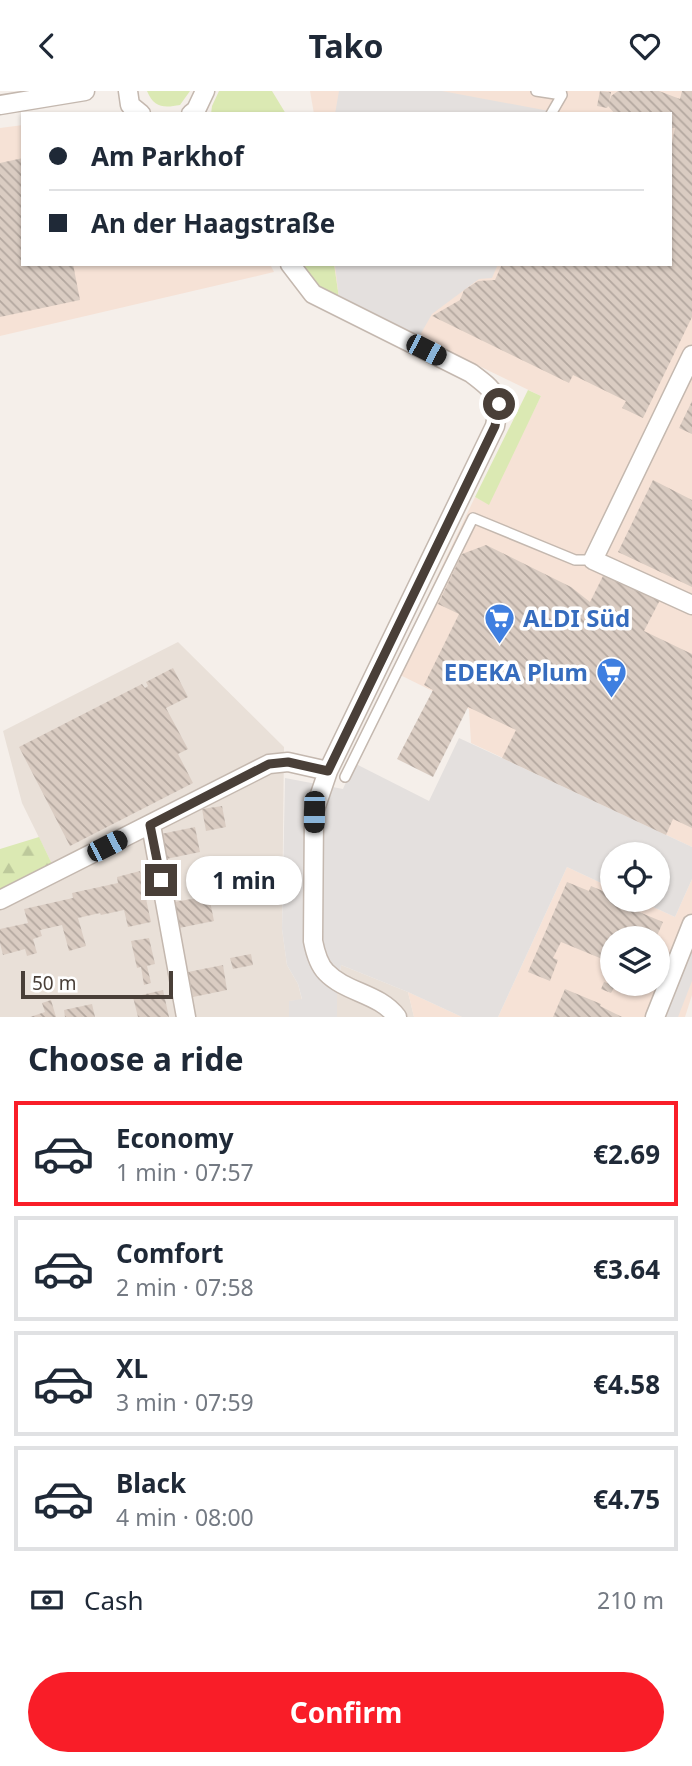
<!DOCTYPE html>
<html lang="en">
<head>
<meta charset="utf-8">
<style>
  body { margin:0; font-family:"Noto Sans",sans-serif; background:#f2f2f3; color:#1f2937; height:100vh; display:flex; flex-direction:column; font-size:26px; white-space:nowrap }
  * { box-sizing:border-box; margin:0 }
  p { font-size:23px; color:#747a83 }
  .icon { flex:none; width:38px; height:38px; fill:none; stroke:currentColor; stroke-width:2; stroke-linecap:round; stroke-linejoin:round }
  .map { position:relative; height:926px; overflow:hidden }
  .side { display:flex; flex-direction:column; background:#fff; flex:1 }
  .side>* { flex:none }
  .top-card { position:absolute; left:21px; top:21px; width:651px; height:154px; border-radius:0px; box-shadow:0 2px 5px #0004; display:grid; align-content:center; height:154px; padding:0 28px; background:#fff }
  .fabs { position:absolute; left:600px; top:751px; display:grid; gap:14px }
  .fabs a { display:grid; place-items:center; width:70px; height:70px; border-radius:50%; background:#fff; box-shadow:0 2px 5px #0004; font-size:35px }
  .scale { position:absolute; left:21px; bottom:18px; width:152px; box-sizing:border-box; padding-left:7px; border:4px solid #493f38; border-top:0; font-size:19px; line-height:24px; white-space:nowrap; color:#493f38; -webkit-text-stroke:5px #fff; paint-order:stroke }
  .end { position:absolute; width:32px; height:32px; margin:-16px; border:9px solid #493f38; background:#fff; box-shadow:0 0 0 4px #fff }
  .from { border-radius:50% }
  .bubble { position:absolute; height:49px; border-radius:24px; background:#fff; box-shadow:0 2px 5px #0004; font-size:23px; font-weight:700; line-height:49px; text-align:center }
  .car { position:absolute; width:21px; height:42px; margin:-21px -10px; border-radius:9px; box-shadow:0 0 5px 2px #0007; background:linear-gradient(#222 24%,#8ab4d8 0 40%,#222 0 76%,#8ab4d8 0 86%,#222 0) }
  .top-card b { display:flex; align-items:center; gap:24px; height:66px; font-size:26px }
  .top-card b+b { border-top:2px solid #e0e1e3 }
  .top-card i { width:18px; height:18px; background:#1f2937 }
  ul { padding:0; list-style:none }
  li { display:flex; align-items:center; gap:21px; height:105px; margin:0 14px 10px; padding:0 14px; border:4px solid #e0e1e3; border-radius:0px }
  li div { flex:1 }
  li b { display:block; font-size:26px }
  li em { font-style:normal; font-weight:700 }
  li.current { border-color:#f91d28 }
  li>.icon { width:63px; height:63px; stroke-width:1.5 }
  h2 { padding:0 28px; font-size:32px; line-height:84px }
  .pay { display:flex; align-items:center; gap:18px; height:77px; padding:0 28px; font-size:26px }
  .pay p { margin-inline-start:auto }
  .action { display:flex; gap:14px; margin-top:auto; padding:14px 28px }
  .action a { flex:1; height:80px; border-radius:42px; background:#f91d28; color:#fff; font-size:28px; font-weight:700; line-height:80px; text-align:center }
  header { display:flex; justify-content:space-between; align-items:center; height:91px; padding:0 28px; background:#fff; font-size:32px; font-weight:700 }
  .map>svg:first-child { display:block }
</style>
</head>
<body>
<header><svg class="icon" aria-label="back" viewBox="0 0 24 24"><path d="M15 5l-7 7 7 7"/></svg>Tako<svg class="icon" aria-label="heart" viewBox="0 0 24 24"><path d="M12 20l-8-8c-3-5 5-10 8-4 3-6 11-1 8 4z"/></svg></header>
<div class="map">
<svg width="692" height="926" viewBox="0 0 692 926">
  <defs>
    <pattern id="forest-firs" width="22" height="20" patternUnits="userSpaceOnUse" patternTransform="scale(1.75)"><rect width="22" height="20" fill="#dbe9b3"/><path d="M5 1l3.5 6h-7zM16 11l3.5 6h-7z" fill="#bdc99b"/></pattern>
    <pattern id="building-back-hatch" width="6" height="6" patternUnits="userSpaceOnUse" patternTransform="scale(1.75)"><rect width="6" height="6" fill="#daccc2"/><path d="M-1 5l2 2M0 0l6 6M5-1l2 2" fill="none" stroke="#b3a79f"/></pattern>
  </defs>
  <rect width="100%" height="100%" fill="#f5efea"/>
  <path fill="#e9e0d8" d="M178,551L284,656L282,838L287,874L298,893L302,909L289,910V926H0V800L52,773L22,712L3,640Z
    M341,874L408,901L414,926H337V904Z"/>
  <path fill="#f6e2d6" fill-rule="evenodd" d="M310,0H692V756L471,652L469,618L392,580L475,406L488,413L541,305L339,207L334,173H670V23H314Z
    M23,34V173H270L274,181L0,245V37Z
    M567,776L612,797V808L638,809L675,826L692,788V904L685,926H498ZM612,847H658V892H612Z
    M408,901L462,926H414Z"/>
  <path fill="#dbe9b3" d="M147,0H190L180,14C164,17 154,17 147,0Z
    M219,0H272L286,23H211L212,15Z
    M303,173H334L339,207L314,194Z
    M528,299L541,305L489,414L475,406Z"/>
  <path fill="url(#forest-firs)" d="M39,746L52,773L0,800V758Z"/>
  <path fill="#e4e0de" d="M339,0H442L565,23H335Z
    M335,173H498L492,187L479,188L432,223L419,246L339,207Z
    M459,647L692,756V788L675,826L638,809L658,808V763H612V797L567,776L498,926H462L408,901L341,874L337,904V926H289V910L302,908L298,893L287,874L282,838L285,687L343,698L354,672L429,710Z
    M689,858L692,859V890L678,926H663Z"/>
  <path fill="url(#building-back-hatch)" d="M600,0L611,1L609,12L611,5L618,0H659L680,8L682,0H692V226L643,327L622,317L626,310L573,284L569,292L432,225L460,209L464,199L478,190L495,189L502,173H670V60L675,37H670V23H615L608,15L607,17L597,15Z
    M23,67V173H73L80,209L0,226V72Z
    M692,310V343L679,337Z
    M653,389L692,409V496L618,461Z
    M486,454L571,496L590,511L605,481L660,509L644,540L692,563V737L673,728L666,744L502,667L516,639L468,616L433,686L397,668L433,599L424,594L459,523L438,513L462,463Z
    M173,577L188,606L166,617L188,658L178,663L193,692L70,755L19,656L142,593L145,597L148,595L146,591Z
    M222,715L226,736L206,740L202,718Z
    M195,736L200,761L166,768L161,743Z
    M140,780L151,831L128,836L124,819L101,824L100,822L78,827L86,855L69,860L62,834L40,839L42,845L33,848L37,862L27,865L25,858L3,864L0,852V838L28,832L24,818L73,807L72,802L118,792L117,786Z
    M567,791L589,800L591,795L610,803L608,808L663,831L656,847H612V872L561,851L553,867L558,869L550,890L528,881Z
    M237,794L239,805L219,808L217,798Z
    M209,805L214,830L179,837L174,811Z
    M149,847L155,873L147,875L151,892L144,894L141,876L137,877L131,850Z
    M251,863L253,874L233,878L230,867Z
    M223,874L227,899L193,906L188,881Z
    M604,891L615,895L611,902L601,898Z
    M565,898L601,913L600,915L622,926H553Z
    M163,899L169,926H138L133,906Z
    M51,909L56,926H30L45,921L42,912Z
    M92,913L95,926H65L64,919Z"/>
  <g fill="none" stroke-linecap="round" stroke-linejoin="round">
    <defs>
      <path id="lane" d="M536,0L562,4L561,0
        M551,23L562,4
        M345,686L473,427L575,469H593"/>
      <path id="street" d="M128,0L130,14L141,23
        M0,14L85,0
        M191,23L196,19L205,0
        M290,173L313,203L471,282C495,300 501,304 495,335L328,680L314,721L313,850C315,860 318,873 326,881C346,902 379,902 397,926
        M692,264L593,469L692,514
        M151,734L186,926
        M0,809L269,673L288,671L328,680
        M655,926L692,833"/>
    </defs>
    <use href="#lane" stroke="#c4b8af" stroke-width="12"/>
    <use href="#street" stroke="#c4b8af" stroke-width="21"/>
    <use href="#lane" stroke="#fff" stroke-width="9"/>
    <use href="#street" stroke="#fff" stroke-width="18"/>
  </g>
  <g fill="none" stroke-linecap="round" stroke-linejoin="round">
    <path stroke="#493f38" stroke-width="9" d="M161,789L150,734L269,673L288,671L328,680L495,335L499,313"/>
  </g>
  <defs>
    <symbol id="supermarket-pin" viewBox="-11 -11 22 30"><path d="M0 17L-7.5 6A9.5 9.5 0 1 1 7.5 6Z" fill="#3f7fe0" stroke="#fff"/><path d="M-6-5.5h2.5l.6 2H6L4.5 2H-2.5L-4.4-4H-6ZM-1.5 3.2a1.3 1.3 0 1 0 .1 0ZM3 3.2a1.3 1.3 0 1 0 .1 0Z" fill="#fff"/></symbol>
  </defs>
  <g fill-rule="evenodd">
    <use href="#supermarket-pin" x="482" y="510" width="35" height="47"/>
    <use href="#supermarket-pin" x="594" y="564" width="35" height="47"/>
  </g>
  <g text-anchor="middle" stroke-width="7" stroke-linejoin="round" paint-order="stroke">
    <g font-size="24" font-weight="bold" fill="#366cbe" stroke="#fff" text-anchor="start">
      <text x="523" y="536">ALDI Süd</text>
      <text x="588" y="590" text-anchor="end">EDEKA Plum</text>
    </g>
  </g>
</svg>
<div class="fabs">
<a><svg class="icon" aria-label="locate" viewBox="0 0 24 24"><circle cx="12" cy="12" r="6"/><path d="M12 2v4M12 18v4M2 12h4M18 12h4"/></svg></a>
<a><svg class="icon" aria-label="layers" viewBox="0 0 24 24"><path d="M12 4l9 5-9 5-9-5zM3 14l9 5 9-5"/></svg></a>
</div>
<div class="scale">50 m</div>
<i class="end from" style="left:499px;top:313px"></i>
<i class="end" style="left:161px;top:789px"></i>
<div class="bubble" style="left:186px;top:765px;width:116px">1 min</div>
<i class="car" style="left:426px;top:259px;rotate:117deg"></i>
<i class="car" style="left:314px;top:721px;rotate:181deg"></i>
<i class="car" style="left:107px;top:755px;rotate:63deg"></i>
<div class="top-card">
<b><i class="from"></i>Am Parkhof</b>
<b><i></i>An der Haagstraße</b>
</div>
</div>
<section class="side">
<h2>Choose a ride</h2>
<ul>
<li class="current"><svg class="icon" aria-label="car" viewBox="0 0 24 24"><path d="M5 17H2v-5l4-1 3-4h7l3 4 3 1v5h-3M9 17h6M6 11h13"/><circle cx="7" cy="17" r="2"/><circle cx="17" cy="17" r="2"/></svg><div><b>Economy</b><p>1 min · 07:57</p></div><em>€2.69</em></li>
<li><svg class="icon" aria-label="car" viewBox="0 0 24 24"><path d="M5 17H2v-5l4-1 3-4h7l3 4 3 1v5h-3M9 17h6M6 11h13"/><circle cx="7" cy="17" r="2"/><circle cx="17" cy="17" r="2"/></svg><div><b>Comfort</b><p>2 min · 07:58</p></div><em>€3.64</em></li>
<li><svg class="icon" aria-label="car" viewBox="0 0 24 24"><path d="M5 17H2v-5l4-1 3-4h7l3 4 3 1v5h-3M9 17h6M6 11h13"/><circle cx="7" cy="17" r="2"/><circle cx="17" cy="17" r="2"/></svg><div><b>XL</b><p>3 min · 07:59</p></div><em>€4.58</em></li>
<li><svg class="icon" aria-label="car" viewBox="0 0 24 24"><path d="M5 17H2v-5l4-1 3-4h7l3 4 3 1v5h-3M9 17h6M6 11h13"/><circle cx="7" cy="17" r="2"/><circle cx="17" cy="17" r="2"/></svg><div><b>Black</b><p>4 min · 08:00</p></div><em>€4.75</em></li>
</ul>
<div class="pay"><svg class="icon" aria-label="cash" viewBox="0 0 24 24"><path d="M3 7h18v10H3z"/><circle cx="12" cy="12" r="2"/></svg>Cash<p>210 m</p></div>
<div class="action"><a>Confirm</a></div>
</section>
</body>
</html>
